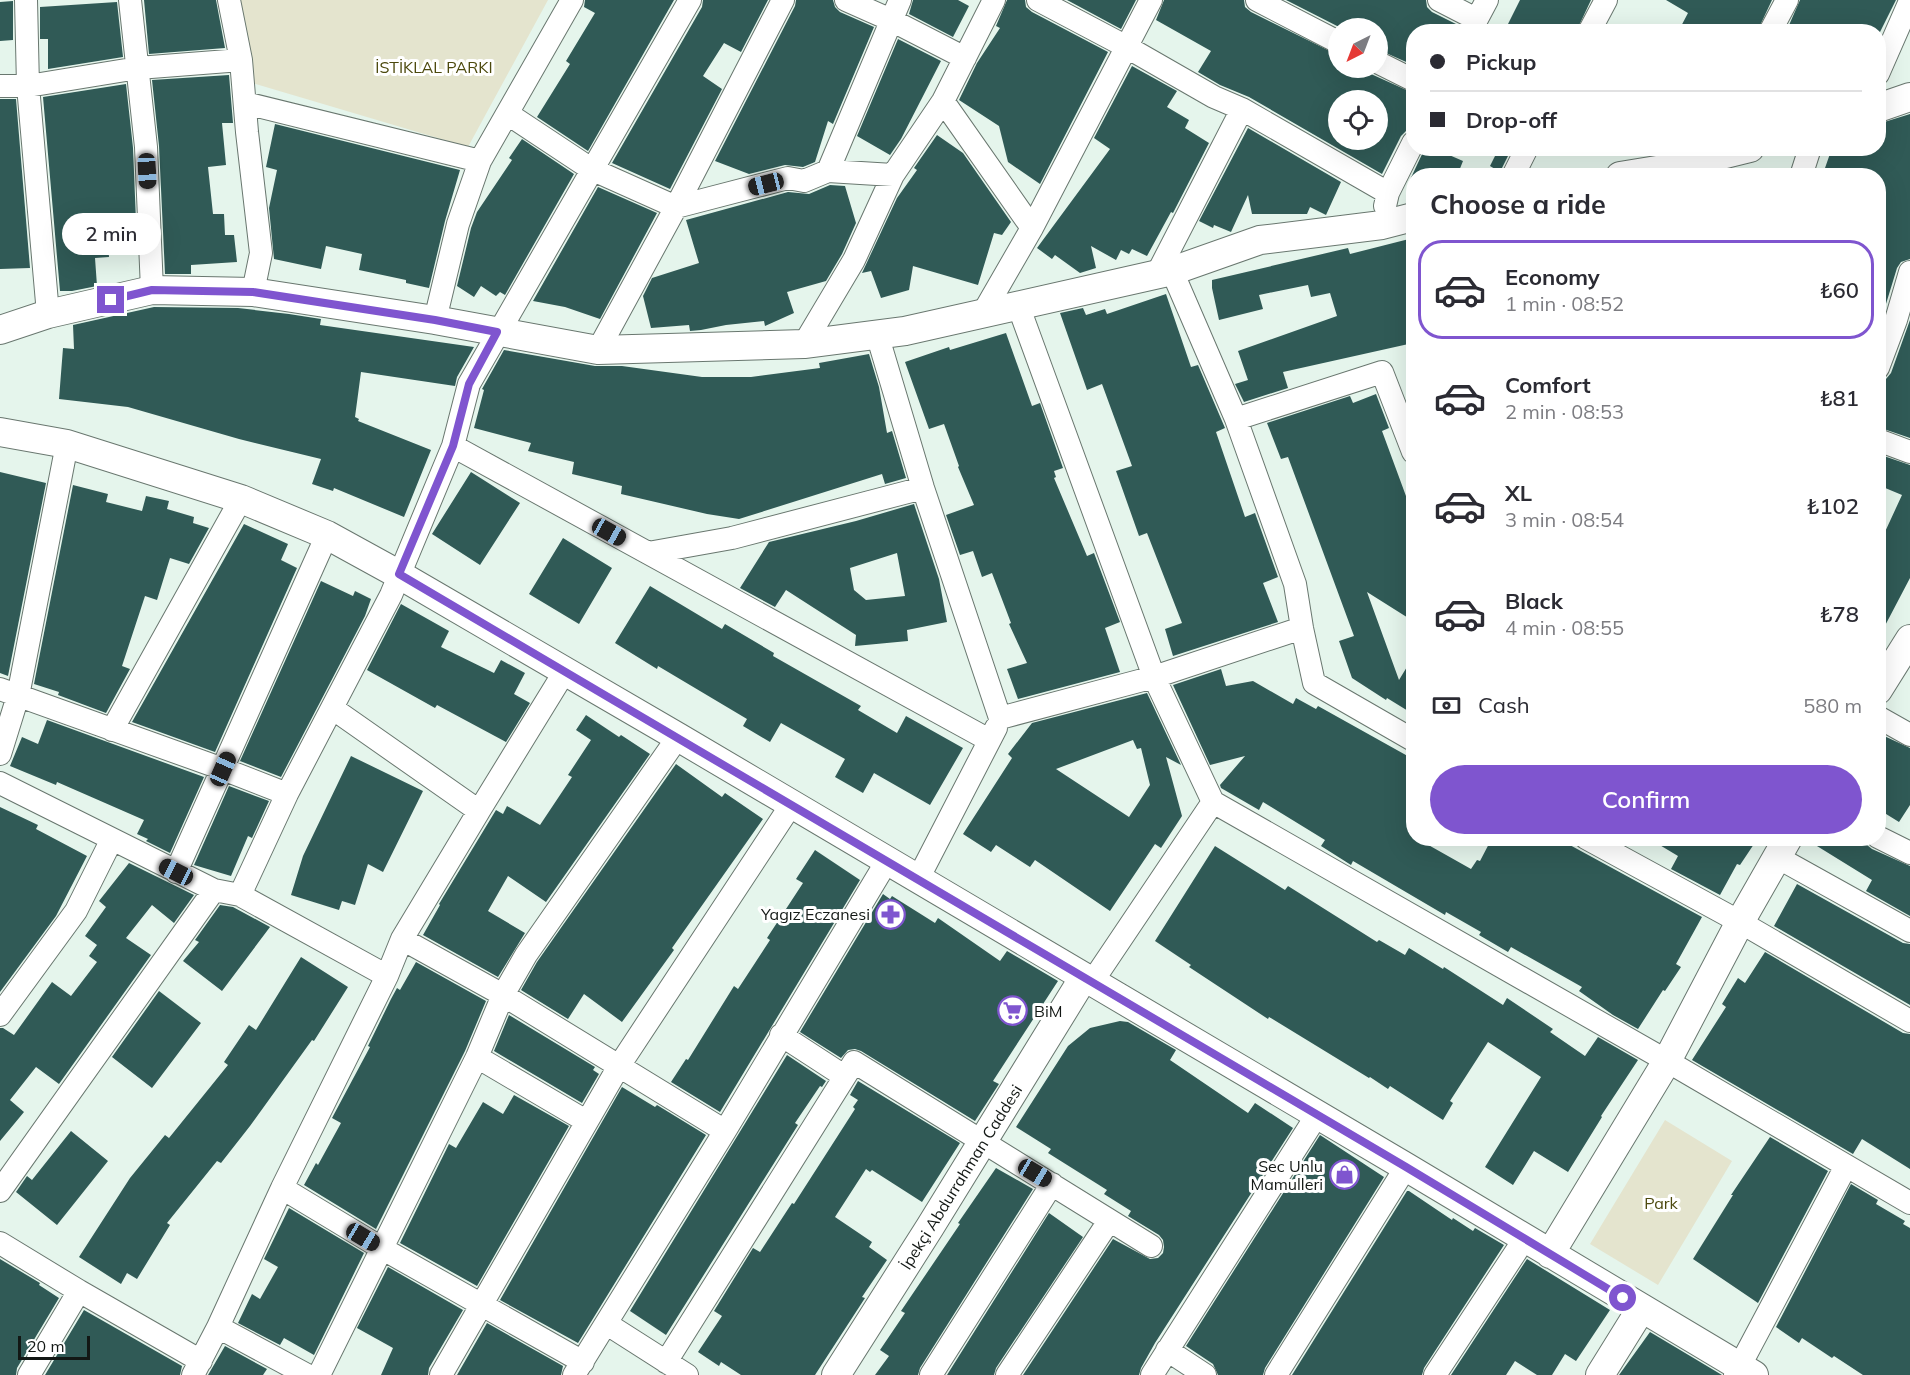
<!DOCTYPE html>
<html lang="en">
<head>
<meta charset="utf-8">
<style>
  body { margin:0; font-family:Mulish,sans-serif; background:#f2f2f3; color:#2b2b33; height:100vh; display:flex; flex-direction:column; font-size:22px; white-space:nowrap }
  * { box-sizing:border-box; margin:0 }
  p { font-size:20px; color:#7c7c81 }
  .icon { flex:none; width:33px; height:33px; fill:none; stroke:currentColor; stroke-width:2; stroke-linecap:round; stroke-linejoin:round }
  .map { position:relative; flex:1; overflow:hidden }
  .sheet { position:absolute; left:1406px; top:168px; width:480px; height:678px; display:flex; flex-direction:column; background:#fff; border-radius:24px; box-shadow:0 6px 24px #0002 }
  .sheet>* { flex:none }
  .banner { position:absolute; left:1406px; top:24px; width:480px; height:132px; border-radius:24px; box-shadow:0 6px 24px #0002; display:grid; align-content:center; height:132px; padding:0 24px; background:#fff }
  .needle { width:39px; rotate:222deg }
  .tools { position:absolute; left:1328px; top:18px; display:grid; gap:12px }
  .tools a { display:grid; place-items:center; width:60px; height:60px; border-radius:50%; background:#fff; box-shadow:0 6px 24px #0002; font-size:30px }
  .scale { position:absolute; left:18px; bottom:15px; width:72px; box-sizing:border-box; padding-left:6px; border:3px solid #121714; border-top:0; font-size:16px; line-height:21px; white-space:nowrap; color:#121714; -webkit-text-stroke:4px #fff; paint-order:stroke }
  .end { position:absolute; width:27px; height:27px; margin:-14px; border:8px solid #7f55cf; background:#fff; box-shadow:0 0 0 3px #fff }
  .from { border-radius:50% }
  .bubble { position:absolute; height:42px; border-radius:21px; background:#fff; box-shadow:0 6px 24px #0002; font-size:20px; font-weight:600; line-height:42px; text-align:center }
  .car { position:absolute; width:18px; height:36px; margin:-18px -9px; border-radius:8px; box-shadow:0 0 4px 2px #0007; background:linear-gradient(#222 24%,#8ab4d8 0 40%,#222 0 76%,#8ab4d8 0 86%,#222 0) }
  .banner b { display:flex; align-items:center; gap:21px; height:57px; font-size:22px }
  .banner b+b { border-top:2px solid #e1e1e2 }
  .banner i { width:15px; height:15px; background:#2b2b33 }
  ul { padding:0; list-style:none }
  li { display:flex; align-items:center; gap:18px; height:99px; margin:0 12px 9px; padding:0 12px; border:3px solid transparent; border-radius:24px }
  li div { flex:1 }
  li b { display:block; font-size:22px }
  li em { font-style:normal; font-weight:600 }
  li.current { border-color:#7f55cf }
  li>.icon { width:54px; height:54px; stroke-width:1.5 }
  h2 { padding:0 24px; font-size:27px; line-height:72px }
  .pay { display:flex; align-items:center; gap:15px; height:66px; padding:0 24px; font-size:22px }
  .pay p { margin-inline-start:auto }
  .action { display:flex; gap:12px; margin-top:auto; padding:12px 24px }
  .action a { flex:1; height:69px; border-radius:36px; background:#7f55cf; color:#fff; font-size:24px; font-weight:600; line-height:69px; text-align:center }
  .map>svg:first-child { display:block }
</style>
</head>
<body>
<div class="map">
<svg width="1910" height="1375" viewBox="0 0 1910 1375">
  <rect width="100%" height="100%" fill="#e5f5ec"/>
  <path fill="#e4e4ce" d="M225,0H548L468,147L252,83Z
    M1665,1120L1732,1161L1658,1285L1590,1244Z"/>
  <path fill="#305a56" fill-rule="evenodd" d="M144,0H216L225,48L149,54Z
    M585,0H674L588,151L537,117L570,64L566,61L595,13L584,7Z
    M703,0H768L741,52L724,43L703,76L722,89L670,189L612,163L702,7Z
    M796,0H833L835,7L840,12L874,27L833,124L828,121L815,162L803,167L785,165L749,174L715,161L795,6Z
    M913,0H958L969,6L953,37L909,14Z
    M1007,0H1025L1026,7L1032,12L1108,52L1040,184L1008,162L999,126L959,100L977,63L1000,28L996,26Z
    M1067,0H1136L1121,29Z
    M1164,0H1244L1245,7L1251,12L1338,55V68H1365L1371,74L1413,93V130L1406,131L1401,136L1382,174L1249,97L1220,85L1198,72L1211,51L1156,20ZM1338,100H1377V140H1338Z
    M1286,0H1426L1427,7L1432,12L1458,25L1457,32H1413V65L1377,49V28H1341Z
    M1520,0H1591L1576,32H1504Z
    M1666,0H1772L1757,32H1678L1688,13Z
    M1800,0H1896L1880,32H1786Z
    M13,1V40L0,41V2Z
    M117,2L123,57L48,69V39H40V7Z
    M898,39L941,61L901,139L890,155L857,136Z
    M1132,66L1177,91L1167,107L1189,120L1185,128L1209,143L1173,213L1171,212L1147,256L1132,249L1129,254L1121,250L1116,260L1091,246L1096,268L1080,273L1055,255L1052,259L1037,248L1110,149L1094,138Z
    M229,75L233,123H222L226,165L208,167L213,214H224L225,235H234L237,262L191,265V274H165L159,146L152,80Z
    M126,84L133,148L136,221L107,226L109,257L95,258L97,286L72,291H60L43,97Z
    M0,99H16L30,268L0,269Z
    M1910,114V259L1901,262L1897,268L1878,330V176H1848L1825,168L1832,148H1878V124Z
    M275,124L460,170L445,221L429,288L406,283V280L359,270L362,254L326,246L321,269L274,259L269,208L277,170L266,167Z
    M1248,128L1341,182L1326,215L1310,207L1307,214H1252L1248,195L1231,232L1214,225L1213,228L1199,221Z
    M937,135L963,153L1011,222L1002,235L994,233L978,285L913,266L909,290L881,298L871,271L862,273L897,198L917,170L914,168Z
    M522,139L574,174L505,295L500,292L496,296L481,286L474,297L457,286L471,228L477,212L512,160L509,158Z
    M1425,148H1433L1463,161L1457,176H1413V186L1408,184Z
    M1499,148H1512L1500,172L1490,166Z
    M830,185L845,186L856,223L842,254L826,281L787,292L794,313L765,326L764,321L726,325L701,330L690,331L689,325L651,328L643,296L652,278L699,263L686,220L788,192L809,194Z
    M598,187L657,213L600,319L565,307L533,301Z
    M1413,238V343L1283,372L1288,388L1244,402L1235,384L1248,380L1238,351L1337,316L1330,293L1311,297L1308,285L1259,295L1263,309L1219,320L1212,288V280L1348,248L1350,254Z
    M1166,294L1191,367L1198,365L1225,428L1216,432L1245,517L1255,513L1278,577L1263,583L1278,622L1173,656L1165,629L1182,623L1147,533L1139,536L1116,471L1132,466L1102,384L1087,390L1060,313L1083,308L1086,315L1105,309L1107,314Z
    M154,307L238,308L289,314L321,319L320,325L474,347L457,377L455,386L361,372L355,417L359,419L358,421L431,450L404,517L334,488L333,491L312,484L321,459L239,439L128,407L59,399L63,348L74,349L73,325Z
    M1910,320V438L1878,427V381L1886,379L1891,373Z
    M1006,333L1032,406L1040,403L1063,468L1054,471L1056,477L1054,478L1087,556L1094,553L1120,622L1105,628L1120,672L1018,699L1007,669L1027,663L1009,624L1011,623L992,573L982,577L973,551L960,555L946,515L974,505L958,467L959,466L944,424L929,429L905,362L949,347L950,350Z
    M504,350L595,366H622L702,377H751L820,368L819,363L869,354L879,387L887,433L892,431L906,478L885,484L882,474L739,519L707,514L621,494L622,486L572,474L574,462L528,451L531,443L474,428L484,390L482,389Z
    M1376,394L1389,428L1382,431L1413,515V621L1367,592L1399,680L1413,657V714L1387,698L1386,700L1352,678L1339,641L1354,636L1288,457L1281,459L1267,423L1350,396L1353,403Z
    M1878,454L1910,465V578L1878,639V547L1902,495L1878,485Z
    M0,472L46,483L8,676L0,673Z
    M471,472L520,503L480,565L432,534Z
    M73,485L108,494L106,502L142,511L146,496L169,501L167,509L194,517L193,523L209,528L189,564L170,558L157,600L145,596L122,666L130,669L106,713L58,695L59,692L34,684Z
    M914,504L939,579L947,622L907,630L908,641L855,646L856,635L786,590L775,607L740,588L769,542L856,521ZM897,553L905,596L866,600L854,590L850,568Z
    M244,524L288,544L281,560L297,568L215,752L132,722Z
    M563,538L612,568L579,624L529,594Z
    M321,581L353,596L355,591L371,599L365,616L281,777L240,761Z
    M650,586L722,629L725,624L774,653L773,656L861,706L858,710L897,733L906,716L963,748L930,805L874,773L863,793L835,777L845,759L781,723L770,742L743,726L747,719L658,666L657,669L615,643Z
    M401,604L449,631L441,647L494,673L501,660L525,673L514,694L530,703L506,742L437,705L435,708L367,670Z
    M1221,669L1226,686L1253,681L1293,704L1296,698L1316,709L1318,706L1413,759V838H1416L1471,869L1477,860L1480,861L1492,838H1557L1702,917L1676,964L1681,967L1665,991L1663,990L1638,1029L1613,1015L1579,991L1582,987L1511,947L1508,952L1479,935L1481,932L1446,912L1445,915L1353,861L1351,865L1321,846L1325,840L1263,802L1259,810L1221,788L1220,785L1245,756L1210,765L1173,685Z
    M1147,693L1181,765L1166,757L1182,816L1161,848L1155,844L1110,911L1035,860L1030,867L996,845L991,852L963,834L1012,758L1008,754L1032,723ZM1133,740L1137,749L1141,748L1150,785L1129,817L1056,769Z
    M586,715L619,737L621,735L650,754L546,902L508,876L488,911L525,933L498,977L423,935L440,905L439,904L496,810L503,814L507,806L540,825L572,777L568,775L591,740L576,730Z
    M47,720L204,777L170,853L146,841L148,839L137,834L144,820L57,782L56,785L10,766L22,737L38,744Z
    M1882,735L1910,748V805L1899,822L1878,809V741Z
    M351,756L423,791L383,872L368,864L355,905L342,901L339,910L291,895L303,856Z
    M676,764L722,797L725,793L763,819L672,948L674,950L622,1022L584,994L568,1019L521,990L537,962Z
    M229,786L269,801L252,838L248,836L231,876L194,865Z
    M0,807L38,825L36,829L87,856L56,916L0,992Z
    M1648,838H1758L1740,865L1737,864L1720,895L1671,869L1678,856Z
    M1804,838H1865L1867,845L1872,849L1910,866V916L1866,891L1872,880Z
    M1215,846L1285,890L1288,886L1377,942L1379,940L1405,955L1409,948L1443,969L1444,967L1503,1005L1507,998L1553,1029L1550,1032L1585,1056L1598,1037L1638,1060L1601,1116L1602,1117L1568,1172L1534,1151L1513,1185L1485,1167L1541,1077L1488,1042L1450,1101L1453,1103L1443,1120L1390,1086L1388,1089L1370,1077L1369,1078L1269,1017L1268,1019L1189,967L1191,965L1155,941Z
    M815,850L860,880L720,1112L671,1082L686,1059L688,1060L734,986L738,989L770,940L767,938L803,883L796,879Z
    M129,863L194,895L174,923L152,905L126,938L151,955L59,1084L36,1067L10,1100L24,1112L0,1141V1028H3L14,1035L52,982L71,996L97,962L89,956L97,945L85,936L106,907L99,901Z
    M1797,884L1903,943L1910,944V1005L1774,926Z
    M883,894L890,899L892,896L935,923L938,918L1000,961L1007,951L1058,981L993,1081L999,1084L975,1121L861,1051L855,1049L848,1050L841,1058L800,1032Z
    M220,905L233,907L270,927L222,991L183,961L199,942L195,940Z
    M1765,952L1903,1033L1910,1034V1169L1862,1139L1853,1154L1692,1060L1726,1007L1722,1004L1738,978L1745,983Z
    M301,957L348,987L314,1041L312,1040L250,1126L221,1163L217,1161L167,1223L170,1225L137,1279L127,1273L121,1284L79,1257L130,1178L165,1135L169,1138L228,1065L224,1062L249,1025L256,1030Z
    M416,962L486,1001L465,1051L376,1229L304,1185L316,1163L318,1165L341,1123L332,1118L370,1047L368,1046L391,999L397,988L400,990Z
    M159,991L201,1023L152,1088L112,1057Z
    M509,1015L595,1067L593,1070L599,1074L582,1103L494,1051Z
    M1120,1021L1128,1022L1176,1050L1170,1060L1248,1113L1255,1103L1293,1128L1155,1343L1141,1368L1139,1375H1023L1113,1239L1150,1259L1158,1258L1163,1253L1164,1247L1163,1240L1159,1235L1128,1216L1131,1211L1104,1194L1107,1190L1048,1153L1051,1149L1016,1127L1068,1046L1090,1028Z
    M787,1055L826,1081L822,1087L820,1086L795,1123L798,1125L666,1335L630,1311Z
    M858,1081L960,1143L922,1202L872,1170L870,1172L866,1169L835,1217L872,1242L869,1247L887,1260L862,1297L865,1298L815,1375H741L721,1362L719,1366L698,1352L722,1316L714,1311L753,1248L760,1252L792,1203L794,1204L855,1109L853,1107L858,1100L850,1095Z
    M622,1087L655,1107L657,1105L706,1135L578,1343L500,1300Z
    M514,1095L569,1126L477,1286L400,1243L449,1144L456,1148L483,1102L503,1114Z
    M71,1131L108,1161L57,1225L16,1192L27,1176L32,1180Z
    M1320,1135L1384,1177L1265,1368L1263,1375H1218L1213,1364L1186,1346Z
    M1770,1137L1828,1171L1758,1303L1693,1259L1733,1195H1731Z
    M996,1168L1033,1189L920,1368L918,1375H875L889,1356L880,1350L905,1313L901,1311L960,1224L958,1223Z
    M1851,1184L1878,1200L1876,1204L1905,1221L1903,1224L1910,1228V1375H1863L1834,1356L1832,1358L1802,1338L1799,1343L1776,1327Z
    M1407,1191H1409L1452,1220L1453,1218L1473,1231L1475,1228L1504,1245L1424,1368L1422,1375H1292Z
    M289,1208L364,1253L314,1355L284,1338L280,1345L238,1323L252,1294L260,1299L278,1267L264,1259Z
    M1049,1213L1083,1237L996,1368L994,1375H947Z
    M0,1259L40,1283L39,1285L59,1298L17,1368L16,1375H0Z
    M1527,1259L1610,1310L1576,1361L1565,1354L1552,1375H1537L1515,1361L1506,1375H1451Z
    M388,1267L463,1310L429,1368L428,1375H381L393,1348L357,1328Z
    M84,1310L182,1366L180,1375H45Z
    M487,1323L563,1366L561,1375H457Z
    M1650,1332L1722,1375H1619Z
    M225,1346L267,1369L263,1375H208Z"/>
  <g fill="none" stroke-linecap="round" stroke-linejoin="round">
    <defs>
      <path id="minor" d="M26,0L28,86L48,314
        M130,0L146,147L152,290
        M229,0L241,60L247,132L261,253L253,292
        M846,0L891,20L965,58
        M1038,0L1125,46L1214,97L1242,109L1388,193
        M1257,0L1338,42
        M1439,0L1476,19
        M1470,32L1487,0
        M1589,32L1606,0
        M1770,32L1787,0
        M1377,62L1413,80
        M1878,74L1910,1
        M0,86H28L138,68L241,60
        M943,101L1032,228
        M245,103L480,161
        M508,114L591,169L676,207L788,178L804,181L828,171L893,175
        M828,171L900,0
        M1513,176L1527,148
        M1801,176L1810,148
        M1385,206L1388,193L1413,143
        M1172,271L1236,419L1295,584L1302,628L1314,683L1413,740
        M1157,274L1242,109
        M1018,305L1154,677L1213,802L1667,1061L1910,1203
        M983,313L1032,228L1151,0
        M435,320L458,224L480,161L572,0
        M877,334L923,488L1000,718L1154,677L1302,628
        M804,344L854,260L893,175L943,101L994,0
        M598,350L676,207L783,0
        M1878,368L1896,320L1910,272
        M1236,419L1382,372L1413,452
        M1878,440L1910,452
        M453,446L469,384L690,0
        M648,553L732,538L923,488
        M0,689L223,769L287,794
        M1878,717L1910,735
        M112,730L241,499
        M0,754L18,696L67,444
        M0,783L214,890L240,895L387,976
        M479,811L565,671
        M1878,837L1910,853
        M1586,838L1740,922L1910,1021
        M1777,857L1910,931
        M176,872L327,535
        M918,879L996,728
        M240,895L287,794L391,595L453,446L989,740
        M402,939L503,995L725,1131
        M1092,982L1213,802
        M0,1015L76,911L112,839
        M781,1035L844,1076
        M477,1057L586,1121
        M282,1188L383,1249L583,1362
        M0,1191L214,890
        M0,1243L79,1291L201,1361
        M607,1324L687,1375
        M218,1327L307,1375
        M1167,1350L1205,1375
        M666,1362L854,1062L1151,1246
        M29,1375L79,1291
        M193,1375L218,1327L282,1188L387,976L402,939L479,811L332,708
        M319,1375L477,1057L503,995L526,955L678,737
        M441,1375L619,1066L791,805
        M574,1375L725,1131L887,861
        M931,1375L1052,1184
        M1007,1375L1109,1221
        M1152,1375L1317,1115
        M1276,1375L1406,1167
        M1435,1375L1525,1238
        M1735,1375L1846,1166"/>
      <path id="tertiary" d="M1878,108L1910,97
        M1620,176L1669,168L1750,148
        M0,330L48,314L152,290L253,292L435,320L598,350L804,344L905,331L1172,271L1260,240L1382,225L1413,217
        M0,432L67,444L241,499L327,535L398,574L678,737L1406,1167L1754,1375
        M1878,690L1910,639
        M1550,1254L1667,1061L1740,922L1788,838
        M836,1375L930,1227L1084,977
        M1600,1375L1641,1309"/>
    </defs>
    <use href="#minor" stroke="#69776f" stroke-width="24"/>
    <use href="#tertiary" stroke="#69776f" stroke-width="30"/>
    <use href="#minor" stroke="#fff" stroke-width="22"/>
    <use href="#tertiary" stroke="#fff" stroke-width="28"/>
  </g>
  <g fill="none" stroke-linecap="round" stroke-linejoin="round">
    <path stroke="#7f55cf" stroke-width="8" d="M111,300L152,290L253,292L435,320L497,332L469,384L453,446L399,574L1406,1167L1623,1298"/>
  </g>
  <defs>
    <symbol id="pharmacy-ring" viewBox="-11 -11 22 22"><circle r="9.5" fill="#fff" stroke="#7f55cf" stroke-width="1.5"/><path d="M-2-6h4v4h4v4h-4v4h-4v-4h-4v-4h4Z" fill="#7f55cf"/></symbol>
    <symbol id="supermarket-ring" viewBox="-11 -11 22 22"><circle r="9.5" fill="#fff" stroke="#7f55cf" stroke-width="1.5"/><path d="M-6-5.5h2.5l.6 2H6L4.5 2H-2.5L-4.4-4H-6ZM-1.5 3.2a1.3 1.3 0 1 0 .1 0ZM3 3.2a1.3 1.3 0 1 0 .1 0Z" fill="#7f55cf"/></symbol>
    <symbol id="shop-ring" viewBox="-11 -11 22 22"><circle r="9.5" fill="#fff" stroke="#7f55cf" stroke-width="1.5"/><path d="M-5-2.5h2.3a2.7 3.5 0 0 1 5.4 0H5L5.5 6h-11ZM-1.5-2.5h3a1.5 2.3 0 0 0-3 0Z" fill="#7f55cf"/></symbol>
  </defs>
  <g fill-rule="evenodd">
    <use href="#pharmacy-ring" x="874" y="898" width="33" height="33"/>
    <use href="#supermarket-ring" x="996" y="994" width="33" height="33"/>
    <use href="#shop-ring" x="1328" y="1158" width="33" height="33"/>
  </g>
  <g text-anchor="middle" stroke-width="6" stroke-linejoin="round" paint-order="stroke">
    <g font-size="16" fill="#4c490d" stroke="#fff">
      <text x="434" y="73">İSTİKLAL PARKI</text>
      <text x="1661" y="1209">Park</text>
    </g>
    <g font-size="16" fill="#121714" stroke="#fff" text-anchor="end">
      <text x="870" y="920">Yagız Eczanesi</text>
      <text x="1034" y="1017" text-anchor="start">BiM</text>
      <text x="1323" y="1172">Sec Unlu<tspan x="1323" dy="18">Mamulleri</tspan></text>
    </g>
    <g font-size="16" fill="#121714" stroke="#fff">
      <text transform="translate(961 1177) rotate(-58)" y="6">İpekçi Abdurrahman Caddesi</text>
    </g>
  </g>
</svg>
<div class="tools">
<a><svg class="needle" viewBox="-14 -14 28 28"><path d="M0-13l5 13h-10z" fill="#e53935"/><path d="M0 13l5-13h-10z" fill="#7c7c81"/></svg></a>
<a><svg class="icon" aria-label="locate" viewBox="0 0 24 24"><circle cx="12" cy="12" r="6"/><path d="M12 2v4M12 18v4M2 12h4M18 12h4"/></svg></a>
</div>
<div class="scale">20 m</div>
<i class="end from" style="left:1623px;top:1298px"></i>
<i class="end" style="left:111px;top:300px"></i>
<div class="bubble" style="left:62px;top:213px;width:99px">2 min</div>
<i class="car" style="left:147px;top:171px;rotate:177deg"></i>
<i class="car" style="left:766px;top:184px;rotate:256deg"></i>
<i class="car" style="left:609px;top:532px;rotate:119deg"></i>
<i class="car" style="left:223px;top:769px;rotate:24deg"></i>
<i class="car" style="left:176px;top:872px;rotate:297deg"></i>
<i class="car" style="left:1035px;top:1173px;rotate:121deg"></i>
<i class="car" style="left:363px;top:1237px;rotate:121deg"></i>
<div class="banner">
<b><i class="from"></i>Pickup</b>
<b><i></i>Drop-off</b>
</div>
<section class="sheet">
<h2>Choose a ride</h2>
<ul>
<li class="current"><svg class="icon" aria-label="car" viewBox="0 0 24 24"><path d="M5 17H2v-5l4-1 3-4h7l3 4 3 1v5h-3M9 17h6M6 11h13"/><circle cx="7" cy="17" r="2"/><circle cx="17" cy="17" r="2"/></svg><div><b>Economy</b><p>1 min · 08:52</p></div><em>₺60</em></li>
<li><svg class="icon" aria-label="car" viewBox="0 0 24 24"><path d="M5 17H2v-5l4-1 3-4h7l3 4 3 1v5h-3M9 17h6M6 11h13"/><circle cx="7" cy="17" r="2"/><circle cx="17" cy="17" r="2"/></svg><div><b>Comfort</b><p>2 min · 08:53</p></div><em>₺81</em></li>
<li><svg class="icon" aria-label="car" viewBox="0 0 24 24"><path d="M5 17H2v-5l4-1 3-4h7l3 4 3 1v5h-3M9 17h6M6 11h13"/><circle cx="7" cy="17" r="2"/><circle cx="17" cy="17" r="2"/></svg><div><b>XL</b><p>3 min · 08:54</p></div><em>₺102</em></li>
<li><svg class="icon" aria-label="car" viewBox="0 0 24 24"><path d="M5 17H2v-5l4-1 3-4h7l3 4 3 1v5h-3M9 17h6M6 11h13"/><circle cx="7" cy="17" r="2"/><circle cx="17" cy="17" r="2"/></svg><div><b>Black</b><p>4 min · 08:55</p></div><em>₺78</em></li>
</ul>
<div class="pay"><svg class="icon" aria-label="cash" viewBox="0 0 24 24"><path d="M3 7h18v10H3z"/><circle cx="12" cy="12" r="2"/></svg>Cash<p>580 m</p></div>
<div class="action"><a>Confirm</a></div>
</section>
</div>
</body>
</html>
